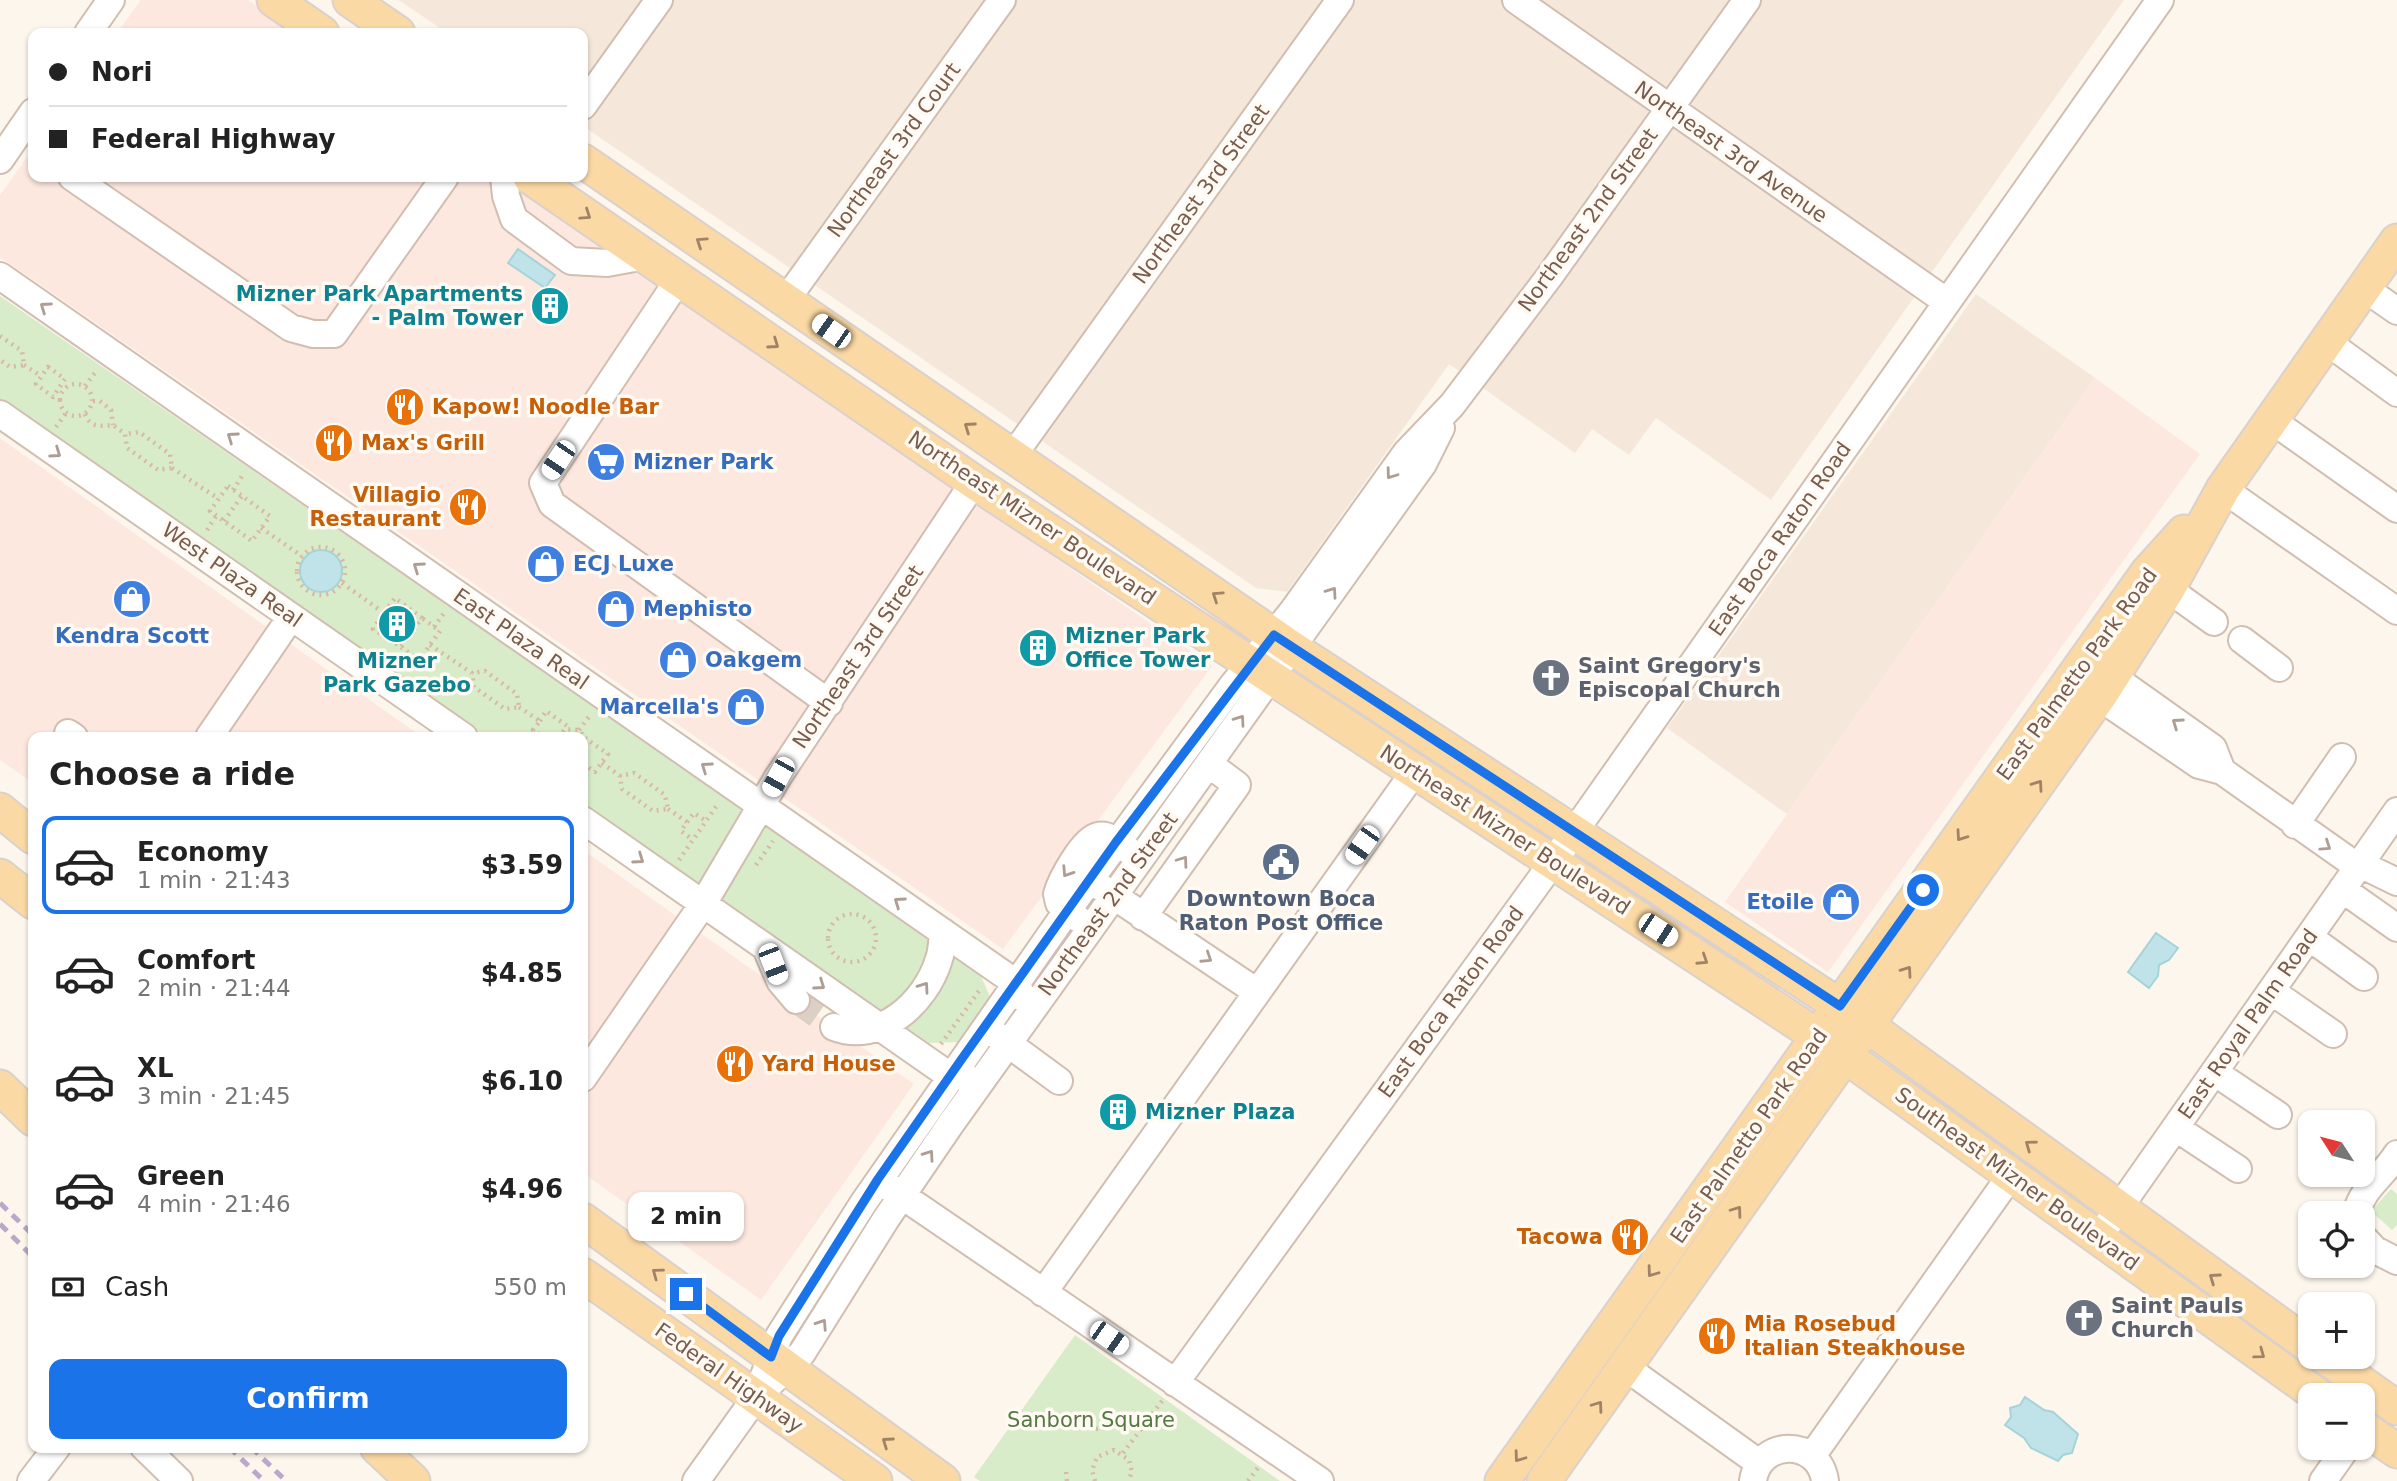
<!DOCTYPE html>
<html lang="en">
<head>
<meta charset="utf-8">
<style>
  body { margin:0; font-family:"DejaVu Sans",sans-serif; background:#f2f2f2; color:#222; height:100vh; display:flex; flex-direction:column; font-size:26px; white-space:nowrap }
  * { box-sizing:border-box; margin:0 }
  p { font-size:23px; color:#767676 }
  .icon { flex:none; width:38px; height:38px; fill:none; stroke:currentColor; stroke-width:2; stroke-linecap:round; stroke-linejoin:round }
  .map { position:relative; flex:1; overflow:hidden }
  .drawer { position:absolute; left:28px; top:732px; width:560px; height:721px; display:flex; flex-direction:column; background:#fff; border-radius:14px; box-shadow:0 2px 5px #0004 }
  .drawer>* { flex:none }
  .hud { position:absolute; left:28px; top:28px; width:560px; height:154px; border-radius:14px; box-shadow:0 2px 5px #0004; display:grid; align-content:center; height:154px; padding:0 21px; background:#fff }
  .needle { width:46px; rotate:306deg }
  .buttons { position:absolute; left:2298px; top:1110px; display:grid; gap:14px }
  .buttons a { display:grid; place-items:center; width:77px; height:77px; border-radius:14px; background:#fff; box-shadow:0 2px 5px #0004; font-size:35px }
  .end { position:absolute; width:32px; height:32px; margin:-16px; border:9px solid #1a73e8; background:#fff; box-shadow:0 0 0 4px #fff }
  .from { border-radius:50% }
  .bubble { position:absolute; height:49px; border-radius:14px; background:#fff; box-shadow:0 2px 5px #0004; font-size:23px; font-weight:600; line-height:49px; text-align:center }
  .car { position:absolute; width:21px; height:42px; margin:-21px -10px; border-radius:9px; box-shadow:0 0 5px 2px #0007; background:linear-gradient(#fff 24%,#345 0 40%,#fff 0 76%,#345 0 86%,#fff 0) }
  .hud b { display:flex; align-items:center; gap:24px; height:66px; font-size:26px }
  .hud b+b { border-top:2px solid #e0e0e0 }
  .hud i { width:18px; height:18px; background:#222 }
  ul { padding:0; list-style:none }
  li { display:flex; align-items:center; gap:21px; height:98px; margin:0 14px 10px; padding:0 7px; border:4px solid transparent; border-radius:14px }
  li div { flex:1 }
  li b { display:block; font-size:26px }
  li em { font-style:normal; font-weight:600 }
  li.current { border-color:#1a73e8 }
  li>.icon { width:63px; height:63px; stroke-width:1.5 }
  h2 { padding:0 21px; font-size:32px; line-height:84px }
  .pay { display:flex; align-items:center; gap:18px; height:77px; padding:0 21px; font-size:26px }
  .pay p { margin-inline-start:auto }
  .button { display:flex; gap:14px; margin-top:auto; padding:14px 21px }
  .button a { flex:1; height:80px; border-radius:14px; background:#1a73e8; color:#fff; font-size:28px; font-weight:600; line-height:80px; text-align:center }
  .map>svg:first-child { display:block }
</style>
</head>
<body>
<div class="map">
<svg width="2397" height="1481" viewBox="0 0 2397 1481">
  <rect width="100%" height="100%" fill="#fdf6ec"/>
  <path fill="#f5e8da" d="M399,0H2124L1771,500L1656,418L1629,455L1592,429L1575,453L1449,364L1287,592L1256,588L583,126V33H447Z
    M1976,294L2095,378L1787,814L1667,728Z"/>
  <path fill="#fde8e0" d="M141,0H248L296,33H117Z
    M33,149V177H504L1212,666L1003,949L0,257V195Z
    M2095,378L2200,454L1828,972L1725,902Z
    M0,438L422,737H33V783L0,760Z
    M583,850L914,1084L761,1300L583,1173Z"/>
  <path fill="#d8ecc9" d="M0,296L979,972L992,1001L960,1042L929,1043L583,803V737H487L0,400Z
    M2391,1189L2397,1194V1225L2392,1230L2371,1211Z
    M1075,1335L1280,1481H980L974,1477Z"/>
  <path fill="#bfe3e8" stroke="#a5d3da" stroke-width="2" d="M518,249L555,275L545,288L508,263Z
    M300 571a21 21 0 1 1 42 0a21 21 0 1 1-42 0Z
    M2156,933L2178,948L2169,960L2159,965L2158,976L2149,988L2128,972Z
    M2025,1397L2044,1410L2053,1412L2078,1434L2072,1453L2063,1455L2058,1461L2031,1448L2024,1438L2005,1425L2011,1417L2010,1408L2020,1405Z"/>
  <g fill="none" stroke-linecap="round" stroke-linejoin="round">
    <path stroke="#dcd0c4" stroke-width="26" stroke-dasharray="26 13" stroke-linecap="butt" d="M796,1000L834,1027"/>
    <defs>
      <path id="minor" d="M1516,0L1947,302
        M88,33L111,0
        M583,106L659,0
        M0,160L33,112
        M72,177L291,328L313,334H334L445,177
        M504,177L506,196L514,219L571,261L607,263L645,256
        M0,276L1016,983L1023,998
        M679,279L543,483L552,504L829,703
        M2364,288L2397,311
        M786,300L1002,0
        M2326,341L2397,393
        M0,414L464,737
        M2270,419L2397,509
        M1012,457L1340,0
        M2223,489L2397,611
        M2168,589L2214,622
        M2242,640L2279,668
        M2113,677L2213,748L2222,771
        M2099,697L2199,765L2222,771L2358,867
        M68,733L74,737
        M209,737L291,617
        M583,820L950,1076L966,1077
        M2295,825L2342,757
        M2360,864L2397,882
        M1099,886L1257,992
        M2342,889L2397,928
        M1143,917L1237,785L1209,764
        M1077,918L1059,903L1057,894C1061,880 1083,839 1098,836C1108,833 1120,844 1128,850
        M2309,937L2364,977
        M766,948L780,981L796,1000
        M2271,991L2333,1034
        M834,1027C879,1045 926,1003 939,959C942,951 942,941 943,932
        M995,1034L1059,1081
        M2214,1072L2278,1115
        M583,1078L703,904L778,777L974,482
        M2176,1128L2238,1169
        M888,1186L1320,1481
        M2356,1213C2363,1187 2384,1175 2397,1154
        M2362,1236L2375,1250L2397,1261
        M2098,1238L2397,811
        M1043,1293L1415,771
        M1625,1367L1759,1463
        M1175,1383L1553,862L2160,0
        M756,1397L779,1336L864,1202L1067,911L1232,686L1292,612L1406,453L1452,405L1549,277L1747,0
        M144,1447L179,1481
        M1812,1456L2011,1175
        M31,1481L57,1447
        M696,1481L756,1397L802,1353L886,1219L950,1125L1423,464L1441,428
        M1753,1481C1759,1438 1819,1438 1825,1481
        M2323,1481L2347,1447"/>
      <path id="major" d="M274,0L322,33
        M350,0L398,33
        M583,161L1292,648L1840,1006L2310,1346
        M530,177L974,482L1819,1037L2317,1395
        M0,810L33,837
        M0,876L33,902
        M0,1087L33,1119
        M583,1220L943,1481
        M583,1275L875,1481
        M2324,1356L2397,1408
        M2362,1427L2397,1451
        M377,1447L413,1481
        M1502,1481L2147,573L2184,532
        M1544,1481L2099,697L2168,589L2223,489L2397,241"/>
    </defs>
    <use href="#minor" stroke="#d1beb0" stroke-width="30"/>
    <use href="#major" stroke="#dad1cd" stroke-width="37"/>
    <path stroke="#d9b8a5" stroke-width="4.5" stroke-dasharray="2 5" stroke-linecap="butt" d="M0,336L22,351L24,365L10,367L0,360
      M24,365L41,376
      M48,367L65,379L53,397L36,384Z
      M60 400a16 16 0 1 1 32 0a16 16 0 1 1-32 0Z
      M85,386L97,370
      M93,401H100L111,410L113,425
      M85,414C90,428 101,426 113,425L125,434L127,448L158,470L172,468L170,454L139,432L125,434
      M56,427L66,413
      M172,468L219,499
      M228,486L270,516L252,541L210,511Z
      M233,490L244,473
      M224,521L242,496
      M261,528L302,556
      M207,530L216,516
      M297 571a24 24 0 1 1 48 0a24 24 0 1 1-48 0Z
      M342,583L384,613L373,629L401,647L422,618L395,598L384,613
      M434,627L444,613
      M430,645L472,673L474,687L505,709L519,707L517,694L485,671L472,673
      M401,647L419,660L440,631L422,618
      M403,669L413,655
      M519,707L540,721L533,730L544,737
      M540,721L546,711L570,728
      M579,730L591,714
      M558,737L565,729L579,730L585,738L583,750
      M602,763L620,776L622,789L653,811L668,809L665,795L634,773L620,776
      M583,764L595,772L608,754L585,738
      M668,809L687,822L681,831L693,840
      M687,822L694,813L706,821
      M679,860L718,804
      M756,865L773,841
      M828 938a24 24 0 1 1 48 0a24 24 0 1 1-48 0Z
      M941,1044L979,991
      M1096,1429L1134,1424L1142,1428
      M1123,1453L1162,1401
      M1066,1472L1067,1481
      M1095,1481L1092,1470L1097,1457L1114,1450L1129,1460L1132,1472L1128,1481
      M1248,1481L1260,1465"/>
    <use href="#minor" stroke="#fff" stroke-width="26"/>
    <use href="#major" stroke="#fbd9a5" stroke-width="33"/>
    <path stroke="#b9a8c9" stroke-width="5" stroke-dasharray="10 7" stroke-linecap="butt" d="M0,1203L33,1235
      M0,1224L33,1257
      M229,1447L264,1481
      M251,1447L286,1481"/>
  </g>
  <defs><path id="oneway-chevron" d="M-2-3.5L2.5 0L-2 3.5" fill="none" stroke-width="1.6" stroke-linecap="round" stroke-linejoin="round" transform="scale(1.75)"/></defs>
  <g stroke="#a18267">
    <use href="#oneway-chevron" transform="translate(586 215) rotate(34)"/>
    <use href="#oneway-chevron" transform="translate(701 242) rotate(-146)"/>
    <use href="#oneway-chevron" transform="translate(774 344) rotate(35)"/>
    <use href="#oneway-chevron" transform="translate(969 427) rotate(-145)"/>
    <use href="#oneway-chevron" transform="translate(1217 596) rotate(-146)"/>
    <use href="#oneway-chevron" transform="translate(2038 785) rotate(-55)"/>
    <use href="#oneway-chevron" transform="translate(1961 836) rotate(125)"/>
    <use href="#oneway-chevron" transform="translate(1703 960) rotate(33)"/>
    <use href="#oneway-chevron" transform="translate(1907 971) rotate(-55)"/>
    <use href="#oneway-chevron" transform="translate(2030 1145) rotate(-144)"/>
    <use href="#oneway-chevron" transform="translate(1737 1211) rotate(-54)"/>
    <use href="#oneway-chevron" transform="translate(1652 1272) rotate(126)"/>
    <use href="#oneway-chevron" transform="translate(657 1273) rotate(-143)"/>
    <use href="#oneway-chevron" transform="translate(2214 1278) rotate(-145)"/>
    <use href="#oneway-chevron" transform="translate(2260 1354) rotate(36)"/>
    <use href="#oneway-chevron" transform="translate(1598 1406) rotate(-54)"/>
    <use href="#oneway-chevron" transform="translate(887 1442) rotate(-145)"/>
    <use href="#oneway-chevron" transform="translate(1519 1457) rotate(126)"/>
  </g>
  <g stroke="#af9d94">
    <use href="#oneway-chevron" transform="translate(45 307) rotate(-145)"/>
    <use href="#oneway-chevron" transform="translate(232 437) rotate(-145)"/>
    <use href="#oneway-chevron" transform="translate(56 453) rotate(35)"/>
    <use href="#oneway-chevron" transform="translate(1391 474) rotate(126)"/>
    <use href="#oneway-chevron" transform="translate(418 567) rotate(-145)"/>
    <use href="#oneway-chevron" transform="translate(1332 592) rotate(-55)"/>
    <use href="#oneway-chevron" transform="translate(1240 720) rotate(-55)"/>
    <use href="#oneway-chevron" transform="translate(2177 723) rotate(-145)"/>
    <use href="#oneway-chevron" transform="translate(706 767) rotate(-145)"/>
    <use href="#oneway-chevron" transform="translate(2326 846) rotate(34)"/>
    <use href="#oneway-chevron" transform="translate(639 859) rotate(35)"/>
    <use href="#oneway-chevron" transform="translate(1183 861) rotate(-54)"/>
    <use href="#oneway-chevron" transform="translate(1067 872) rotate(123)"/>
    <use href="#oneway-chevron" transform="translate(899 902) rotate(-145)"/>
    <use href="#oneway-chevron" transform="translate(1207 958) rotate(33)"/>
    <use href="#oneway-chevron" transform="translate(820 985) rotate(35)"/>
    <use href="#oneway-chevron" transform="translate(924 987) rotate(-55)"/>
    <use href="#oneway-chevron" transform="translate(929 1155) rotate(-55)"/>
    <use href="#oneway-chevron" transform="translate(822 1324) rotate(-57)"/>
  </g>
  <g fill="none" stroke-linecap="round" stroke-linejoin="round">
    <path stroke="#1a73e8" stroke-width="9" d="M686,1294L771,1357L779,1336L878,1179L961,1060L1116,842L1274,635L1840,1006L1923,890"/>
  </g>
  <defs>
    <symbol id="building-disc" viewBox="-11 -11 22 22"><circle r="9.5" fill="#0f9aa8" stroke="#fffaf3"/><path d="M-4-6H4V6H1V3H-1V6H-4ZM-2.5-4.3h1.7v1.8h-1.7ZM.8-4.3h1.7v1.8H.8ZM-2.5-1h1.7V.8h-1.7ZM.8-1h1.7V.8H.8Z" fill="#fff"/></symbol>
    <symbol id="restaurant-disc" viewBox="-11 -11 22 22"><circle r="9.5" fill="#e8710a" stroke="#fffaf3"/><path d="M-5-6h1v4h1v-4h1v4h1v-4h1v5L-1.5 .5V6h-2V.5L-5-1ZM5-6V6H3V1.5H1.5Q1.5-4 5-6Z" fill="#fff"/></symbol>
    <symbol id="supermarket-disc" viewBox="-11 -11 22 22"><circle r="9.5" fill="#3f7fe0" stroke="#fffaf3"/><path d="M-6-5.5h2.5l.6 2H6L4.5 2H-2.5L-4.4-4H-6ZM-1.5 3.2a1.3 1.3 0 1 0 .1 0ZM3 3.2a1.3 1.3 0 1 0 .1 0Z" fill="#fff"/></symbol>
    <symbol id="shop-disc" viewBox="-11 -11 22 22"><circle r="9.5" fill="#3f7fe0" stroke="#fffaf3"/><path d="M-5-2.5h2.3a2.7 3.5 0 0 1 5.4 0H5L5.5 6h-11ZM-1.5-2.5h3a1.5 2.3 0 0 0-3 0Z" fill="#fff"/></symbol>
    <symbol id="church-disc" viewBox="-11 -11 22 22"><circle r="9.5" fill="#6b7280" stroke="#fffaf3"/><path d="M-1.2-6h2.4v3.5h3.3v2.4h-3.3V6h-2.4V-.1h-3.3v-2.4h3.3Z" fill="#fff"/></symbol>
    <symbol id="civic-disc" viewBox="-11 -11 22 22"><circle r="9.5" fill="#5c6f8a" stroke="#fffaf3"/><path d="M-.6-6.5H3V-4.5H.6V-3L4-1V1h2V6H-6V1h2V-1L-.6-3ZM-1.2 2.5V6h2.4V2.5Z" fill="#fff"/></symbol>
  </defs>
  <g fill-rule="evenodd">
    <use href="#building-disc" x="528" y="284" width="44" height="44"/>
    <use href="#restaurant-disc" x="383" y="385" width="44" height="44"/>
    <use href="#restaurant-disc" x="312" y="421" width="44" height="44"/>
    <use href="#supermarket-disc" x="584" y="440" width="44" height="44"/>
    <use href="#restaurant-disc" x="446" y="485" width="44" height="44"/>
    <use href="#shop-disc" x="524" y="542" width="44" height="44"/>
    <use href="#shop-disc" x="110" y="577" width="44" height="44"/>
    <use href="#shop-disc" x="594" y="587" width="44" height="44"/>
    <use href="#building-disc" x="375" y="602" width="44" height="44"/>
    <use href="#building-disc" x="1016" y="626" width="44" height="44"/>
    <use href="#shop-disc" x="656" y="638" width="44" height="44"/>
    <use href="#church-disc" x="1529" y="656" width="44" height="44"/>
    <use href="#shop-disc" x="724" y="685" width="44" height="44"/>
    <use href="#civic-disc" x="1259" y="840" width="44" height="44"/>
    <use href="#shop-disc" x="1819" y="880" width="44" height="44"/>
    <use href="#restaurant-disc" x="713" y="1042" width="44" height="44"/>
    <use href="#building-disc" x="1096" y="1090" width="44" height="44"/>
    <use href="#restaurant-disc" x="1608" y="1215" width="44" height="44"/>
    <use href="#church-disc" x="2062" y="1296" width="44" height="44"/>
    <use href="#restaurant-disc" x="1695" y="1314" width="44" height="44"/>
  </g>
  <g text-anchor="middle" stroke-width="7" stroke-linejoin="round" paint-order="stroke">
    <g font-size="21" fill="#7a5c4d" stroke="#fffaf3">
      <text transform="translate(894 150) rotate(-54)" y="7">Northeast 3rd Court</text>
      <text transform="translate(1731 152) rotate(35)" y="7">Northeast 3rd Avenue</text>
      <text transform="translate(1201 194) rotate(-54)" y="7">Northeast 3rd Street</text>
      <text transform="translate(1588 220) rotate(-54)" y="7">Northeast 2nd Street</text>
      <text transform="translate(1032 518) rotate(34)" y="7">Northeast Mizner Boulevard</text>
      <text transform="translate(1780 539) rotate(-55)" y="7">East Boca Raton Road</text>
      <text transform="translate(232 575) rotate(35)" y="7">West Plaza Real</text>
      <text transform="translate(521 639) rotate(35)" y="7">East Plaza Real</text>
      <text transform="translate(858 657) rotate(-56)" y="7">Northeast 3rd Street</text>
      <text transform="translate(2077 674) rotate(-54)" y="7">East Palmetto Park Road</text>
      <text transform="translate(1505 830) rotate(33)" y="7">Northeast Mizner Boulevard</text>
      <text transform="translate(1108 904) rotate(-54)" y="7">Northeast 2nd Street</text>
      <text transform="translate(1451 1002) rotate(-54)" y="7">East Boca Raton Road</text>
      <text transform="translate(2248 1024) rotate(-55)" y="7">East Royal Palm Road</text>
      <text transform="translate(1749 1136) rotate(-55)" y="7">East Palmetto Park Road</text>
      <text transform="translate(2017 1179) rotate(36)" y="7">Southeast Mizner Boulevard</text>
      <text transform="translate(729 1378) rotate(35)" y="7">Federal Highway</text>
    </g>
    <g font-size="21" font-weight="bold" fill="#0d838f" stroke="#fffaf3" text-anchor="start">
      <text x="523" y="301" text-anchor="end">Mizner Park Apartments<tspan x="523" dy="24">- Palm Tower</tspan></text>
      <text x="1065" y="643">Mizner Park<tspan x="1065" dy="24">Office Tower</tspan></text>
      <text x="397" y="668" text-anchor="middle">Mizner<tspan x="397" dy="24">Park Gazebo</tspan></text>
      <text x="1145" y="1119">Mizner Plaza</text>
    </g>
    <g font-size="21" font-weight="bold" fill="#c56008" stroke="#fffaf3" text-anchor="start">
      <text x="432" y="414">Kapow! Noodle Bar</text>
      <text x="361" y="450">Max's Grill</text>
      <text x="441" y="502" text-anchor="end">Villagio<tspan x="441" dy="24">Restaurant</tspan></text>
      <text x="762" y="1071">Yard House</text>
      <text x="1603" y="1244" text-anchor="end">Tacowa</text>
      <text x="1744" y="1331">Mia Rosebud<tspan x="1744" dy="24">Italian Steakhouse</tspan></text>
    </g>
    <g font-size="21" font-weight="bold" fill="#366cbe" stroke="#fffaf3" text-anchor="start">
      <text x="633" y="469">Mizner Park</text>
      <text x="573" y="571">ECJ Luxe</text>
      <text x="643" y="616">Mephisto</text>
      <text x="132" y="643" text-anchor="middle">Kendra Scott</text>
      <text x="705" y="667">Oakgem</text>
      <text x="719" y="714" text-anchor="end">Marcella's</text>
      <text x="1814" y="909" text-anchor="end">Etoile</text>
    </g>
    <g font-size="21" font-weight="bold" fill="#5b616d" stroke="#fffaf3" text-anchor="start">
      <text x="1578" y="673">Saint Gregory's<tspan x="1578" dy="24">Episcopal Church</tspan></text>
      <text x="2111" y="1313">Saint Pauls<tspan x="2111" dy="24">Church</tspan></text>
    </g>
    <g font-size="21" font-weight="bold" fill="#4e5e75" stroke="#fffaf3">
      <text x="1281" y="906">Downtown Boca<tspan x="1281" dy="24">Raton Post Office</tspan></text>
    </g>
    <g font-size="21" fill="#537a41" stroke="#fffaf3">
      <text x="1091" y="1427">Sanborn Square</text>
    </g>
  </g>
</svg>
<div class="buttons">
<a><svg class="needle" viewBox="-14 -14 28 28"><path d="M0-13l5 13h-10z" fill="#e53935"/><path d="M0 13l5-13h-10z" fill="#767676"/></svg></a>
<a><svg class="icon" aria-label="locate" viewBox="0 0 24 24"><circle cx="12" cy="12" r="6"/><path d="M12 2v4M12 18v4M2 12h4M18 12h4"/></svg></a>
<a>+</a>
<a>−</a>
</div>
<i class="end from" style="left:1923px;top:890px"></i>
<i class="end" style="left:686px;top:1294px"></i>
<div class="bubble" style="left:628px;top:1192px;width:116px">2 min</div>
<i class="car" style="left:831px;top:331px;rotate:305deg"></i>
<i class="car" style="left:558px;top:460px;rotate:214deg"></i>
<i class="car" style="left:778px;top:777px;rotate:209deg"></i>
<i class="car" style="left:1362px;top:845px;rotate:215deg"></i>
<i class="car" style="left:1658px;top:930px;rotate:123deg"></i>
<i class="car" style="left:773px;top:964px;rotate:159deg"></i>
<i class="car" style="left:1109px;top:1338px;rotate:125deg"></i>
<div class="hud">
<b><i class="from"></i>Nori</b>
<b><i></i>Federal Highway</b>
</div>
<section class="drawer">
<h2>Choose a ride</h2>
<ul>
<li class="current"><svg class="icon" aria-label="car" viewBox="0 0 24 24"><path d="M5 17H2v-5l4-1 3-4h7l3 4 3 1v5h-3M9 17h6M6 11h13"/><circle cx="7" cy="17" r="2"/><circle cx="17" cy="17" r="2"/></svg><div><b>Economy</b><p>1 min · 21:43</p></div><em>$3.59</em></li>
<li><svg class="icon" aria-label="car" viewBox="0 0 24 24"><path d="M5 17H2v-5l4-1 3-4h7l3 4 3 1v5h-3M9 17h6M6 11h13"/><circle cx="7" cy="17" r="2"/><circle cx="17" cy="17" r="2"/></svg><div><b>Comfort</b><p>2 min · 21:44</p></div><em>$4.85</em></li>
<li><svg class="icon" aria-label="car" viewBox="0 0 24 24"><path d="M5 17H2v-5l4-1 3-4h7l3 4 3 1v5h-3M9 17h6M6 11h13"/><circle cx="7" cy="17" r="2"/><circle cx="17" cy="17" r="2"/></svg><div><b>XL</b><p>3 min · 21:45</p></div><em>$6.10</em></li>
<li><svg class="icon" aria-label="car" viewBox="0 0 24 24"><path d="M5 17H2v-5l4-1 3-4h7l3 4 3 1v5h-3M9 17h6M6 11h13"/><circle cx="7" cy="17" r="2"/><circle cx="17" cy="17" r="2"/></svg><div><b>Green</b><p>4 min · 21:46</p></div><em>$4.96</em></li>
</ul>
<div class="pay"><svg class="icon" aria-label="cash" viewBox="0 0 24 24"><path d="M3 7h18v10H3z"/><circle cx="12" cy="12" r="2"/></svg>Cash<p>550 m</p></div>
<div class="button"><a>Confirm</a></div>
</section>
</div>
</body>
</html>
